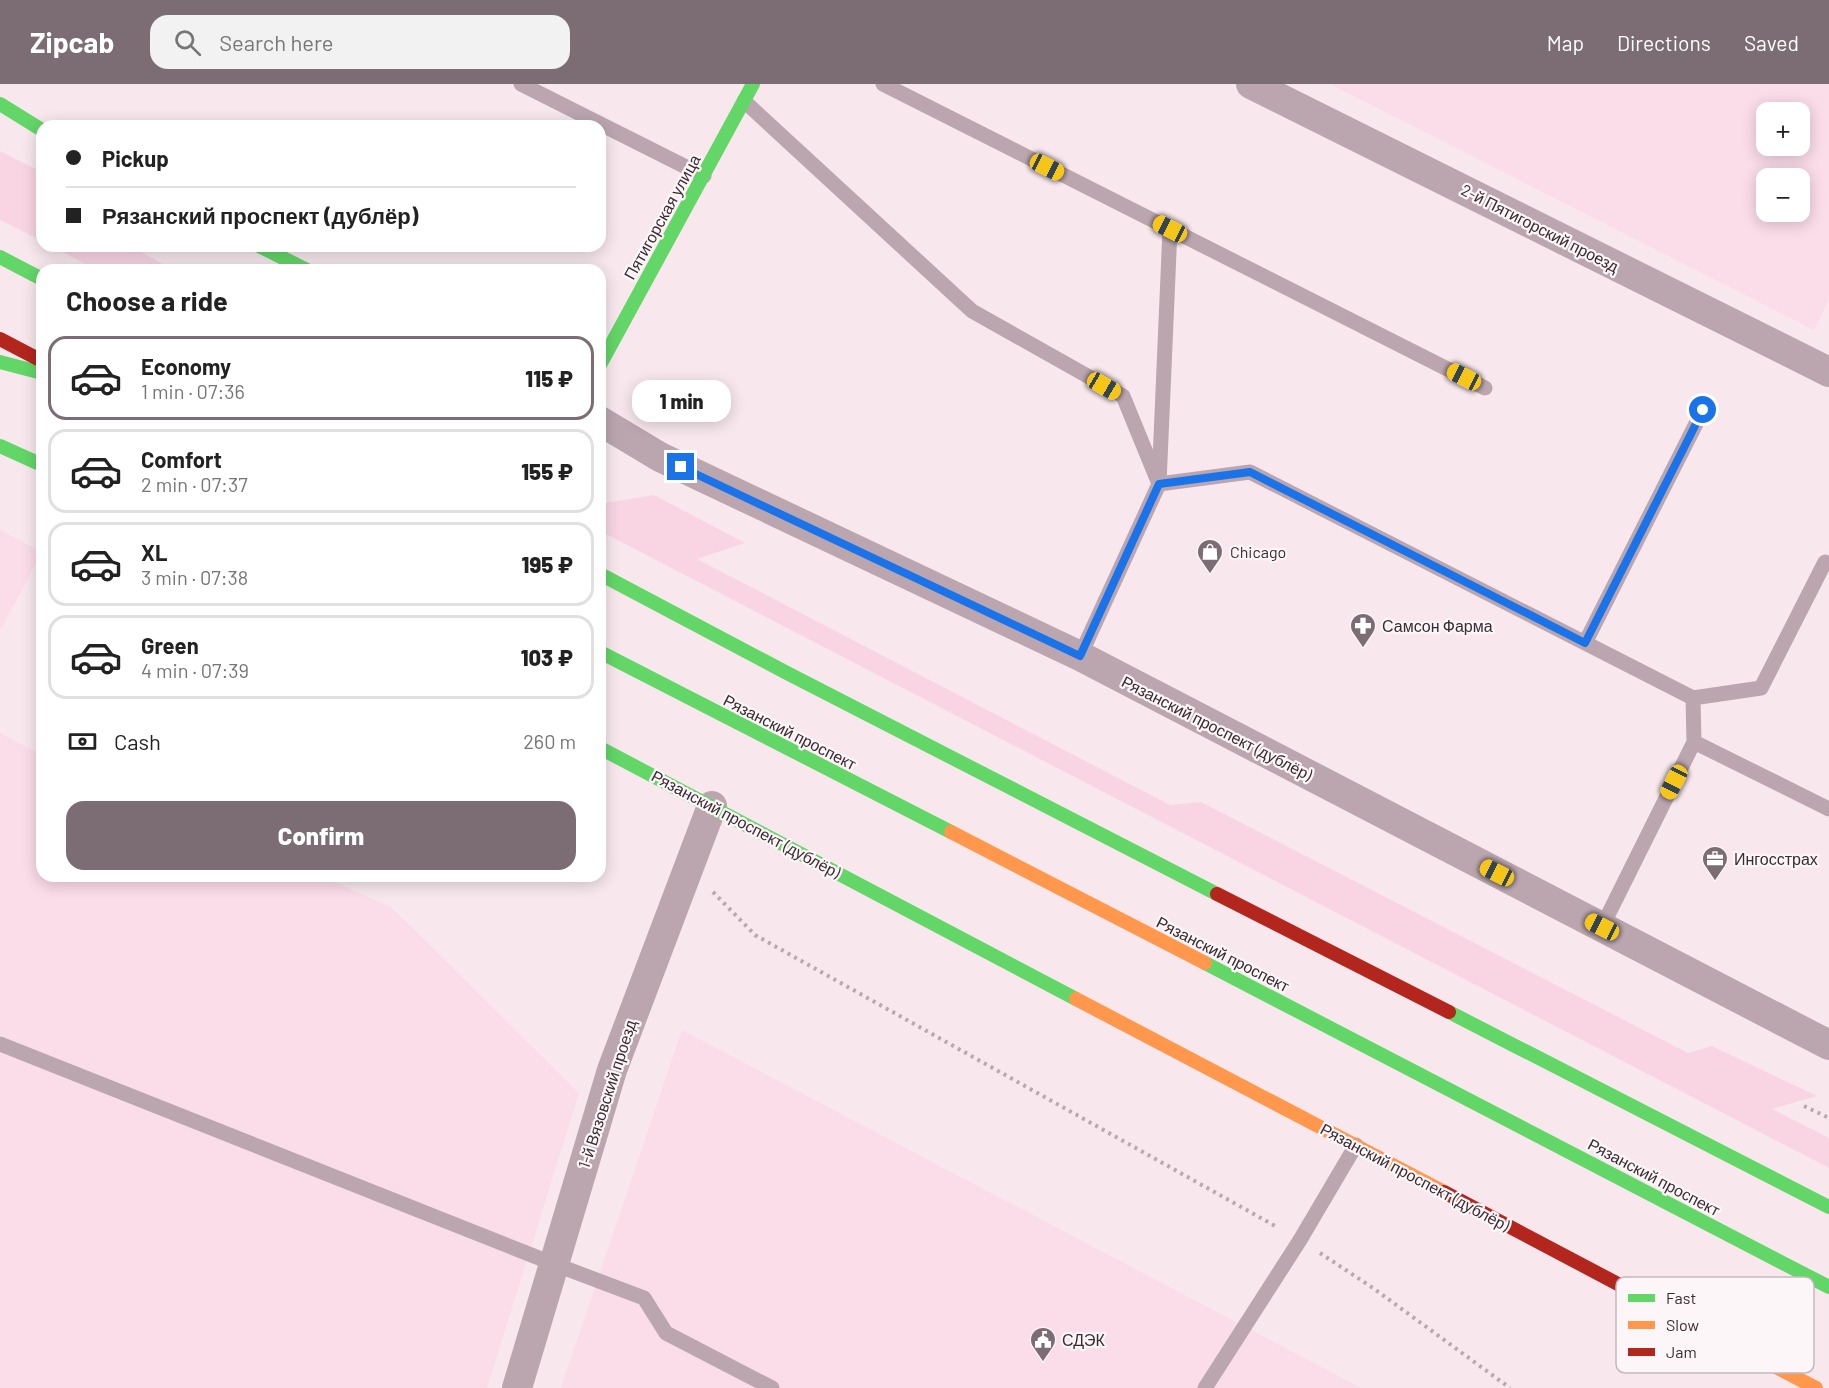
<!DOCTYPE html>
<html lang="en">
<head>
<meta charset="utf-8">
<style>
  body { margin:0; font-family:Barlow,sans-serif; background:#f2f2f2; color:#222; height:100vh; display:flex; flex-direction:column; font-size:22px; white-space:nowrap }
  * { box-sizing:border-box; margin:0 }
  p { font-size:20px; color:#767676 }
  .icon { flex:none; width:33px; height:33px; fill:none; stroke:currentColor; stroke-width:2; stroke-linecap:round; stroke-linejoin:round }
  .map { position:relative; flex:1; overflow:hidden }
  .details { position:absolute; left:36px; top:180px; width:570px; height:618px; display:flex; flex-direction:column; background:#fff; border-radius:18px; box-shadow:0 3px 15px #0003 }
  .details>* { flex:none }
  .banner { position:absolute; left:36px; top:36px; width:570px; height:132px; border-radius:18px; box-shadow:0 3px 15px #0003; display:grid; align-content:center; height:132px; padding:0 30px; background:#fff }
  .buttons { position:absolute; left:1756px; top:18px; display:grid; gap:12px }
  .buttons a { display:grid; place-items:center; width:54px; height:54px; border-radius:12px; background:#fff; box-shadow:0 3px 15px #0003; font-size:30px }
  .end { position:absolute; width:27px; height:27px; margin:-14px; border:8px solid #1a73e8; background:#fff; box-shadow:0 0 0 3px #fff }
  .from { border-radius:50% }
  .bubble { position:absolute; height:42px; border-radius:18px; background:#fff; box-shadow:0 3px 15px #0003; font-size:20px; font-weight:800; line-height:42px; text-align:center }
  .car { position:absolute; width:18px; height:36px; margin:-18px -9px; border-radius:8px; box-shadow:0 0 4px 2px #0007; background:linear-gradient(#f5c518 24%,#345 0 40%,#f5c518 0 76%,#345 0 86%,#f5c518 0) }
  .banner b { display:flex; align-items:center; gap:21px; height:57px; font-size:22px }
  .banner b+b { border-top:2px solid #e0e0e0 }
  .banner i { width:15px; height:15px; background:#222 }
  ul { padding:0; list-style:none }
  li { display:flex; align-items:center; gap:18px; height:84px; margin:0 12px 9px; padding:0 18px; border:3px solid #e0e0e0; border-radius:18px }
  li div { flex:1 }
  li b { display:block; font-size:22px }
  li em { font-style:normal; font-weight:800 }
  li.current { border-color:#7b6d73 }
  li>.icon { width:54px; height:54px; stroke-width:1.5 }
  h2 { padding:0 30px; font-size:27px; line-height:72px }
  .pay { display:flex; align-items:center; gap:15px; height:66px; padding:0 30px; font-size:22px }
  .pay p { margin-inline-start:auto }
  .action { display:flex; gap:12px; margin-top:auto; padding:12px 30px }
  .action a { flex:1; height:69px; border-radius:18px; background:#7b6d73; color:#fff; font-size:24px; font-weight:800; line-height:69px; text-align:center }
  header { display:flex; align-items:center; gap:36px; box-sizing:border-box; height:84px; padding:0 30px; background:#7b6d73; color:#fff }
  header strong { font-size:28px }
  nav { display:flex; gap:33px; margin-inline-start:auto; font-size:21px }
  .search { width:420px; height:54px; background:#f2f2f2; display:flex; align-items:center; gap:15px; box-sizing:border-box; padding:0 21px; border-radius:18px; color:#767676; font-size:22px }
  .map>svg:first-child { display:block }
</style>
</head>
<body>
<header>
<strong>Zipcab</strong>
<div class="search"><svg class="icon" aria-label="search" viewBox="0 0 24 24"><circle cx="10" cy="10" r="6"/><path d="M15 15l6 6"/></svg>Search here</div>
<nav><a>Map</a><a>Directions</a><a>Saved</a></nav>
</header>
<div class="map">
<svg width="1829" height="1304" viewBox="0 0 1829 1304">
  <rect width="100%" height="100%" fill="#f8e8ee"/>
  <path fill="#fbdce9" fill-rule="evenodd" d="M1330,0H1829V216L1814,246ZM1800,28V62H1767V28ZM1767,94H1800V128H1767Z
    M0,446L42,468L0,547Z
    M0,649L42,671V792H321L391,823L579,1009L487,1304H0Z
    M682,946L1361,1304H561Z"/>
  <path fill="#f9d5e4" d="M0,67L42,88V157L0,136Z
    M51,162H130L174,186H97Z
    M654,411L745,459L697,475L1170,721L1201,718L1688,969L1712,962L1817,1012L1772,1025L1829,1054V1084L600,447V417L605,419Z"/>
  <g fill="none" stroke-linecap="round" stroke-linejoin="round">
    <path stroke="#b8a8af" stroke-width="4" stroke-dasharray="3 4.5" stroke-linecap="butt" d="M713,808L755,851L1277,1143
      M1804,1022L1829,1034
      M1320,1169L1373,1204L1510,1304"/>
    <path stroke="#bba6af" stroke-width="15" d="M521,0L704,92
      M883,0L1485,304
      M744,17L972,227L1123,312L1159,400L1250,388L1693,614L1694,658L1829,725
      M1585,559L1703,326
      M1080,572L1159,400L1170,145
      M1693,614L1761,604L1825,478L1829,480
      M1602,843L1694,658
      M0,960L554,1180L644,1214L666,1249L772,1304
      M1205,1304L1300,1156L1356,1061"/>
    <path stroke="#bba6af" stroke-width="30" d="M1251,0L1829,288
      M600,337L660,373L1080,572L1829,961
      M517,1304L612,986L712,722"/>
    <path stroke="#63d668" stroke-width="14" d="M0,20L42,46
      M259,162L307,186
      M0,173L42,195
      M0,278L42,289
      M600,281L753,0
      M0,362L42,381
      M600,490L787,589L1217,810
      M600,568L951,748
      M600,664L1076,915
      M1205,879L1829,1203
      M1449,928L1829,1123"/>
    <path stroke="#ff974d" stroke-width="14" d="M951,748L1205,879
      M1076,915L1444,1108
      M1635,1209L1816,1304"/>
    <path stroke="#b3261e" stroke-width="14" d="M0,255L42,277
      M1217,810L1449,928
      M1444,1108L1635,1209"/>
  </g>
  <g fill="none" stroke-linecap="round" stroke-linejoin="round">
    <path stroke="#1a73e8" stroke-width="8" d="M681,383L1080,572L1159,400L1250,388L1585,559L1703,326"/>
  </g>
  <defs>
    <symbol id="shop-pin" viewBox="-11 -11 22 30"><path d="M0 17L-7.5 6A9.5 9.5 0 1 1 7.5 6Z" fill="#7b6d73" stroke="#fdf6f9"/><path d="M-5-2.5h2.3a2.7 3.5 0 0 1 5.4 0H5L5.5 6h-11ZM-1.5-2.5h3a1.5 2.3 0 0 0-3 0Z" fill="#fff"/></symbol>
    <symbol id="pharmacy-pin" viewBox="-11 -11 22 30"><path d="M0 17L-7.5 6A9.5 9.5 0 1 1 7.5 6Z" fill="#7b6d73" stroke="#fdf6f9"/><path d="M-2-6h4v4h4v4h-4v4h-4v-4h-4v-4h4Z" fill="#fff"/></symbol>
    <symbol id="office-pin" viewBox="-11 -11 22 30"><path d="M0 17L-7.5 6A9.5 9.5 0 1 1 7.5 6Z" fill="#7b6d73" stroke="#fdf6f9"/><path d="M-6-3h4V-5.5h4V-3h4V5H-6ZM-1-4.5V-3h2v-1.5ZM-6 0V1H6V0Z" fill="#fff"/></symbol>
    <symbol id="civic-pin" viewBox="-11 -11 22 30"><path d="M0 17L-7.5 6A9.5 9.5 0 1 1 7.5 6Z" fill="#7b6d73" stroke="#fdf6f9"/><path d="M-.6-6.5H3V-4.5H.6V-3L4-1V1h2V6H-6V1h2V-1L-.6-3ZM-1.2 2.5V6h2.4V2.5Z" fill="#fff"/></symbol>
  </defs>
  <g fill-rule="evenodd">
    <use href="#shop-pin" x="1195" y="453" width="30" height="40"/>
    <use href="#pharmacy-pin" x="1348" y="527" width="30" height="40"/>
    <use href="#office-pin" x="1700" y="760" width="30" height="40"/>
    <use href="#civic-pin" x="1028" y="1241" width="30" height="40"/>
  </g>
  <g text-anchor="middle" stroke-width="4.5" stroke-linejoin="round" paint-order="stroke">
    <g font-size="16" fill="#382b31" stroke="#fdf6f9">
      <text transform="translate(662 133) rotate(-61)" y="6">Пятигорская улица</text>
      <text transform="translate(1540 144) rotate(27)" y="6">2-й Пятигорский проезд</text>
      <text transform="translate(1217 644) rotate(27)" y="6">Рязанский проспект (дублёр)</text>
      <text transform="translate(790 648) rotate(27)" y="6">Рязанский проспект</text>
      <text transform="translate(746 740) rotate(28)" y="6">Рязанский проспект (дублёр)</text>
      <text transform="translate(1223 870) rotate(27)" y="6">Рязанский проспект</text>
      <text transform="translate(607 1010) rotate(-72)" y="6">1-й Вязовский проезд</text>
      <text transform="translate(1415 1093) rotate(28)" y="6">Рязанский проспект (дублёр)</text>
      <text transform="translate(1654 1093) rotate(28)" y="6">Рязанский проспект</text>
    </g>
    <g font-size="16" fill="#382b31" stroke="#fdf6f9" text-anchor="start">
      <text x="1230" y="474">Chicago</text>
      <text x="1382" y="548">Самсон Фарма</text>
      <text x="1734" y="781">Ингосстрах</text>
      <text x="1062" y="1262">СДЭК</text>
    </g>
  </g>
  <rect x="1616" y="1193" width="198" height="96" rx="9" fill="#fdf6f9" stroke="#c2b9bd" stroke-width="1.5"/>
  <rect x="1628" y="1210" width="27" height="8" fill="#63d668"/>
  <rect x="1628" y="1237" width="27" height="8" fill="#ff974d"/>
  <rect x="1628" y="1264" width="27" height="8" fill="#b3261e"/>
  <g font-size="16" fill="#382b31">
    <text x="1666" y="1220">Fast</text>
    <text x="1666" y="1247">Slow</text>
    <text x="1666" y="1274">Jam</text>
  </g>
</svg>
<div class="buttons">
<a>+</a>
<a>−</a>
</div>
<i class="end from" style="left:1703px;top:326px"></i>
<i class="end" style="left:681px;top:383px"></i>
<div class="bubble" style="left:632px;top:296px;width:99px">1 min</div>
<i class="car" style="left:1047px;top:83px;rotate:117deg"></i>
<i class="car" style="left:1170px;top:145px;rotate:297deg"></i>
<i class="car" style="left:1464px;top:293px;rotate:297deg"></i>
<i class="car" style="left:1104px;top:302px;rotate:120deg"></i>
<i class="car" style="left:1674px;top:698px;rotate:207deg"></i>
<i class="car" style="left:1497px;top:789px;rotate:297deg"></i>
<i class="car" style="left:1602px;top:843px;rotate:297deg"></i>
<div class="banner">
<b><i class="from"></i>Pickup</b>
<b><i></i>Рязанский проспект (дублёр)</b>
</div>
<section class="details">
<h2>Choose a ride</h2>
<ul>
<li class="current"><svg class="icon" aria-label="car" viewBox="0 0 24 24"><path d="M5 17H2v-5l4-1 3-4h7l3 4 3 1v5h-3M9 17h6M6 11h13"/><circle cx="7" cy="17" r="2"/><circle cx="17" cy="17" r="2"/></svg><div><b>Economy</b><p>1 min · 07:36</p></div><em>115 ₽</em></li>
<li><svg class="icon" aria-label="car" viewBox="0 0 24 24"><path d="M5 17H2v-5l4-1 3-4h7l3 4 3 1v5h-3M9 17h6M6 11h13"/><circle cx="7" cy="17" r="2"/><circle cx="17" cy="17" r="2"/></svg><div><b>Comfort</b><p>2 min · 07:37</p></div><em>155 ₽</em></li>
<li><svg class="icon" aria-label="car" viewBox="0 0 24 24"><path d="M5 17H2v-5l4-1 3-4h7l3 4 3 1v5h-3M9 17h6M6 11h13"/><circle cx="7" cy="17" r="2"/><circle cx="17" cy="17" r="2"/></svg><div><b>XL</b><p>3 min · 07:38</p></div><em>195 ₽</em></li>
<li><svg class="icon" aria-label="car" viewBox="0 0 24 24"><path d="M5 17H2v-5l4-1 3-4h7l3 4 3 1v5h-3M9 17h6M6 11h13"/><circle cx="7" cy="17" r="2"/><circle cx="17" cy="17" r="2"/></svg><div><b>Green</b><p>4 min · 07:39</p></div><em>103 ₽</em></li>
</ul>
<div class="pay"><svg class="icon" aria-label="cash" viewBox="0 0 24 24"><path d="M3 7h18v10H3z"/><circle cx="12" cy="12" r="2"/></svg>Cash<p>260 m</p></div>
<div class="action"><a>Confirm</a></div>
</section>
</div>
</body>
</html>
